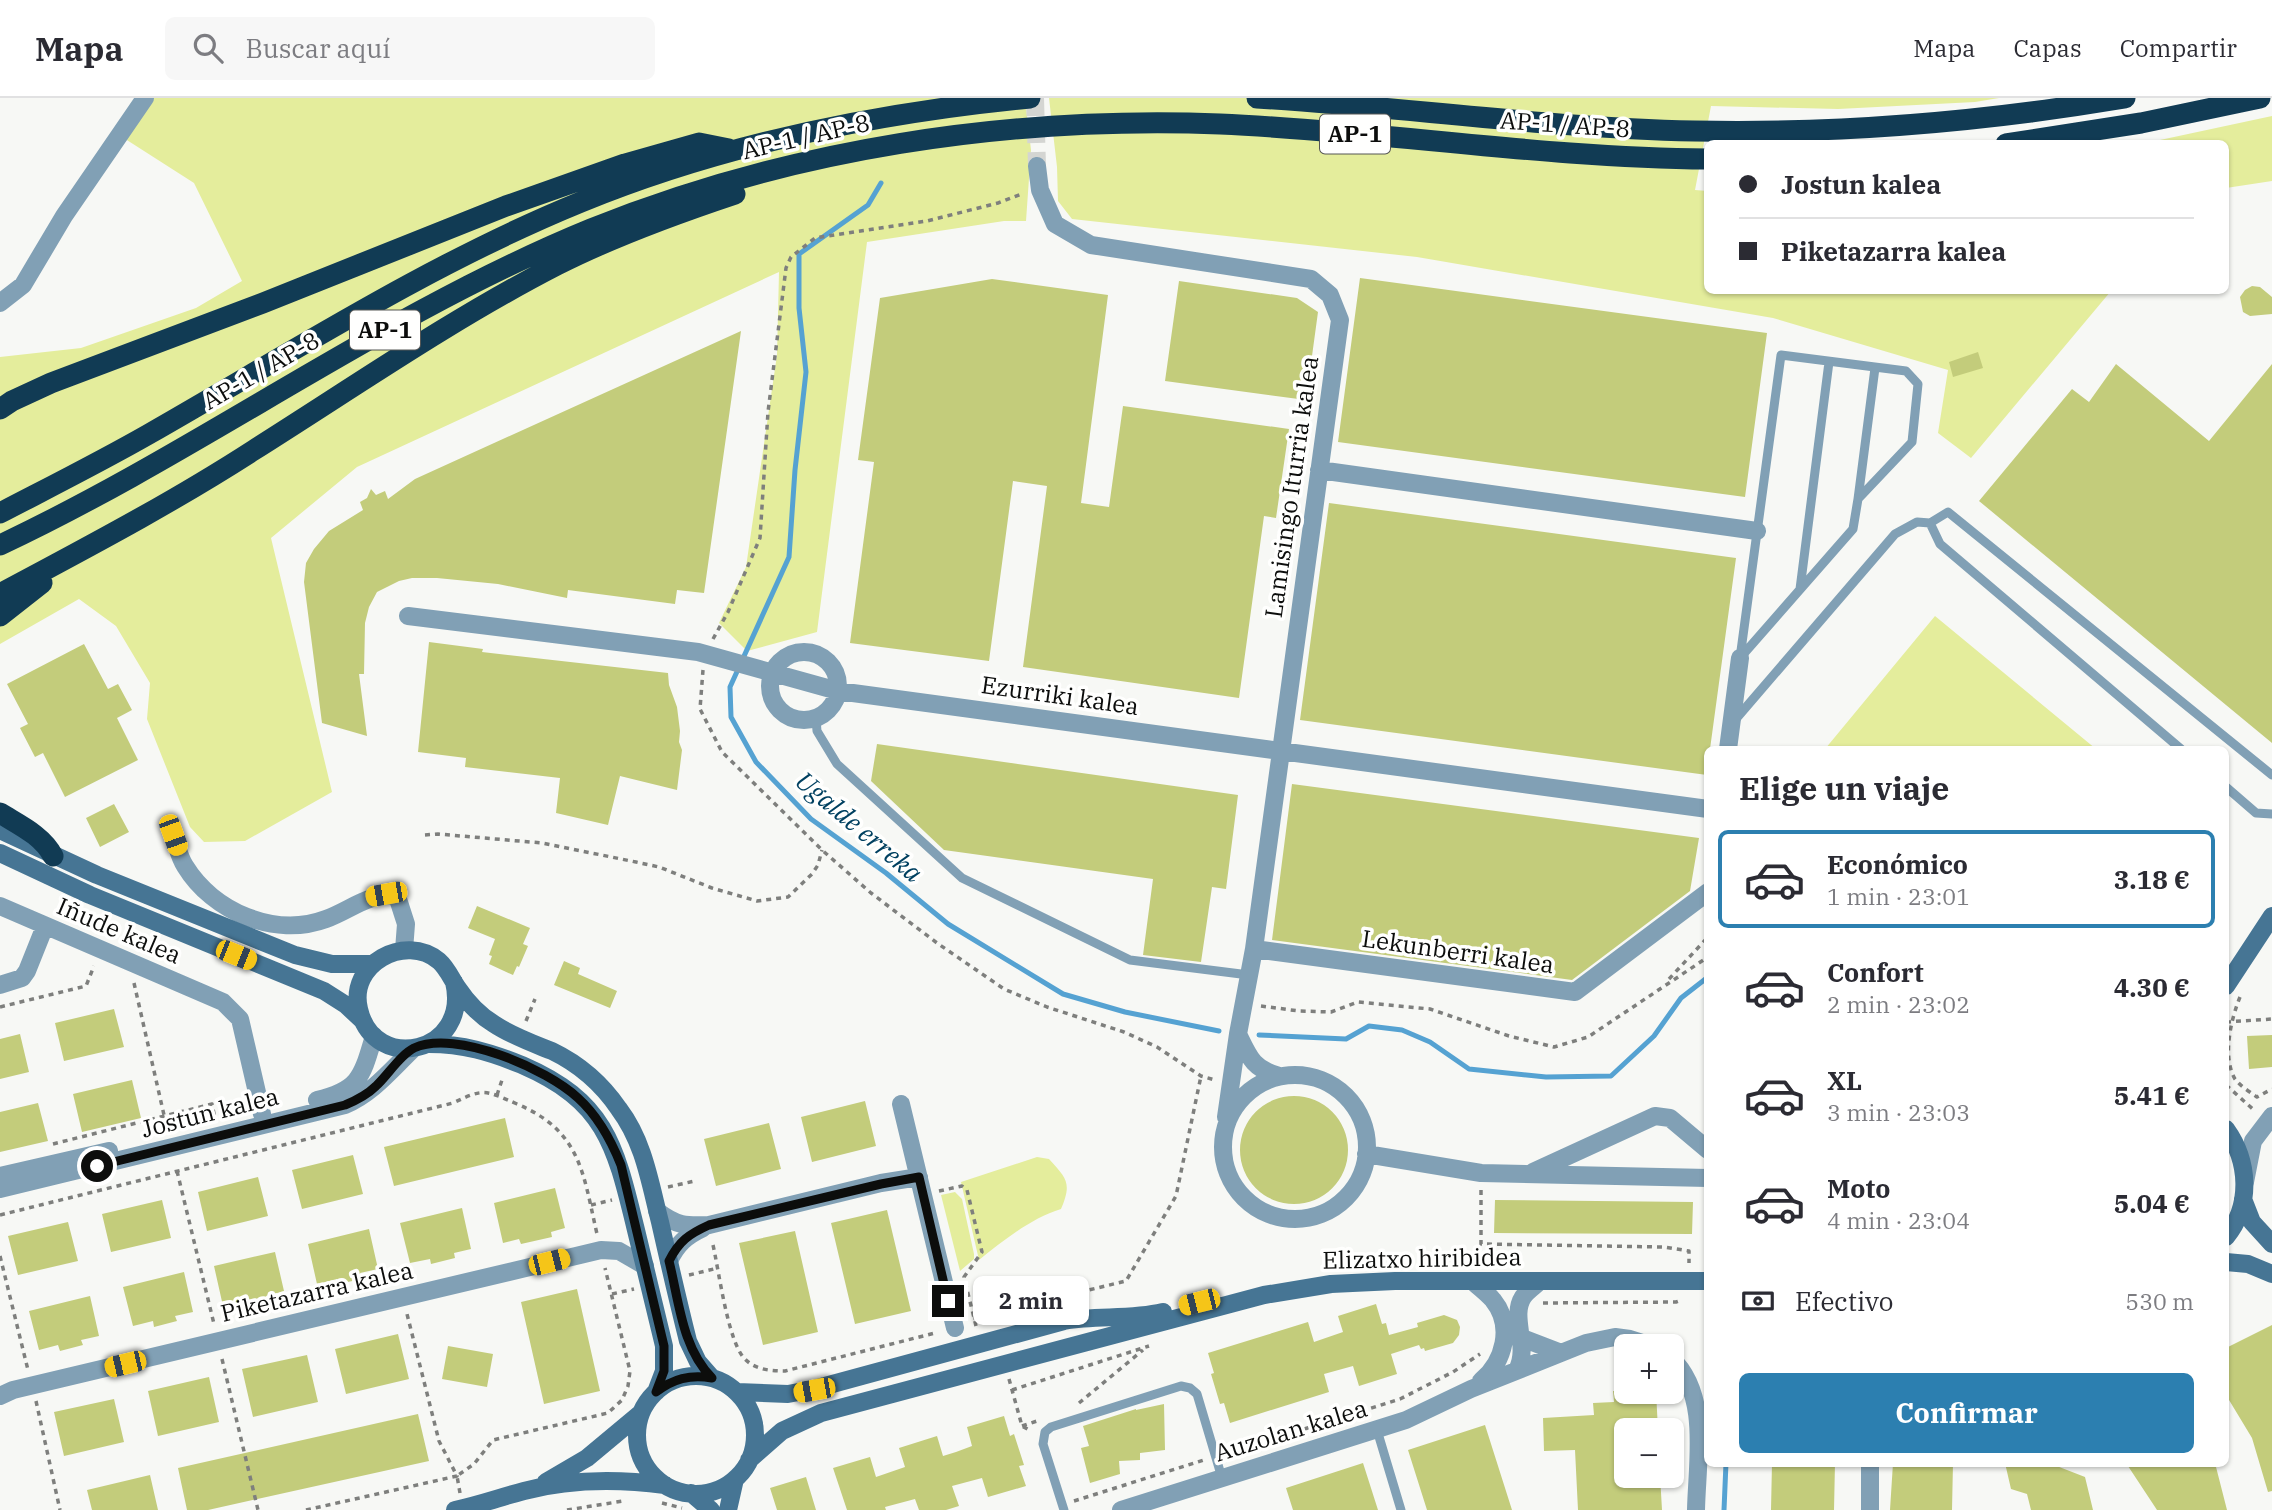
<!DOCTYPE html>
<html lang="es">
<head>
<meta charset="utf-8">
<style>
  body { margin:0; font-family:"IBM Plex Serif",serif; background:#f7f7f7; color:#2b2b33; height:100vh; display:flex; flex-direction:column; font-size:26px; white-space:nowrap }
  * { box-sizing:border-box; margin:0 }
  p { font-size:23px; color:#7c7c81 }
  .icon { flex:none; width:38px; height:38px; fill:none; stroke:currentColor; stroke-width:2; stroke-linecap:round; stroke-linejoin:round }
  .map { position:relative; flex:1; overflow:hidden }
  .side { position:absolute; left:1704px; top:648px; width:525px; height:721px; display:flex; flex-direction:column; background:#fff; border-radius:10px; box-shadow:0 2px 5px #0004 }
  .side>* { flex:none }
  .top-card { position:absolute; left:1704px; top:42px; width:525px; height:154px; border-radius:10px; box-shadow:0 2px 5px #0004; display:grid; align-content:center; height:154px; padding:0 35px; background:#fff }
  .tools { position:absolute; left:1614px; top:1236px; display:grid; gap:14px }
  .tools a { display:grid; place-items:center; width:70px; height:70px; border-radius:10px; background:#fff; box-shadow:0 2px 5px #0004; font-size:35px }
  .end { position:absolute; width:32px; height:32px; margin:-16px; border:9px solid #0c0d0c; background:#fff; box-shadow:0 0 0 4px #fff }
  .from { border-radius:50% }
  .bubble { position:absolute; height:49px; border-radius:10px; background:#fff; box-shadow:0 2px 5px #0004; font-size:23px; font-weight:700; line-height:49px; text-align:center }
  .car { position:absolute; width:21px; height:42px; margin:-21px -10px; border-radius:9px; box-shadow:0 0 5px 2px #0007; background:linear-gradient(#f5c518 24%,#345 0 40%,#f5c518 0 76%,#345 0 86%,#f5c518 0) }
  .top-card b { display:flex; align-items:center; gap:24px; height:66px; font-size:26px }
  .top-card b+b { border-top:2px solid #e1e1e2 }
  .top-card i { width:18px; height:18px; background:#2b2b33 }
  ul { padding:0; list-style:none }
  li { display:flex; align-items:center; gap:21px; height:98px; margin:0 14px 10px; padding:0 21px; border:4px solid transparent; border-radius:10px }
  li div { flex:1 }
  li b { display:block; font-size:26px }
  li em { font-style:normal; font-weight:700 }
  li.current { border-color:#2c7fb0 }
  li>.icon { width:63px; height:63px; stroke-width:1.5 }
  h2 { padding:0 35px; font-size:32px; line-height:84px }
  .pay { display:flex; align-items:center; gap:18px; height:77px; padding:0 35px; font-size:26px }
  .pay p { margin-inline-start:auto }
  .button { display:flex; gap:14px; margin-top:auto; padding:14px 35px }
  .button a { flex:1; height:80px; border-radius:10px; background:#2c7fb0; color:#fff; font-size:28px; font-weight:700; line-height:80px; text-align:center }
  header { display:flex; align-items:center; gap:42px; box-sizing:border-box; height:98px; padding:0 35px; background:#fff; border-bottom:2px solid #e1e1e2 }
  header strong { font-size:33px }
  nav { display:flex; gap:38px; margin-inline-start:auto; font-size:24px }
  .search { width:490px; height:63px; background:#f7f7f7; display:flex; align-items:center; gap:18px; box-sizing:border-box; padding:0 24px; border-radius:10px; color:#7c7c81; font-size:26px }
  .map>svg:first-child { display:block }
</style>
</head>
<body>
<header>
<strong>Mapa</strong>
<div class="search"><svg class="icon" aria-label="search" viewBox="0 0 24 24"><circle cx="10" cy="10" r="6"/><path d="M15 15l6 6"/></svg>Buscar aquí</div>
<nav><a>Mapa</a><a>Capas</a><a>Compartir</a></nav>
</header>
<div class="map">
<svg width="2272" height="1412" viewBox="0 0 2272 1412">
  <rect width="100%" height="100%" fill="#f7f8f5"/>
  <path fill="#e4ed9c" d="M147,0H1025L1031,52L1026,123H1004L867,144L817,534L747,553L719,525L746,469L777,257L779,174L357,369L271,440L332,694L245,743L204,744L190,729L147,621L150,585L116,528L79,501L0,546V259L81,250L196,210L242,183L194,85L119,37Z
    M1049,0H1999L1975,4L1838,11L1711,8L1695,92L1708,93V192L2111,193L1971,360L1938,335L1948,272L1773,220L1417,159L1072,121L1058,103L1057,69Z
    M2272,18V83L2226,90V46L2146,45Z
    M1935,518L2096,651H1825Z
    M1037,1059L1049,1061C1067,1081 1072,1085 1061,1111C1031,1120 1003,1143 979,1162L961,1084Z
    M955,1094L962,1101L974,1156V1161L960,1173L941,1097Z"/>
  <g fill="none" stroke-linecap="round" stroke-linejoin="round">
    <path stroke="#55a2d2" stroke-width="5" d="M881,85L868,107L799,156V210L806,274L795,372L789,459L730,589L731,619L756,664L811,721L886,775L948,826L1063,896L1125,914L1219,933
      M1259,937L1346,941L1369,928L1402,932L1430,944L1469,971L1546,979L1611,978L1654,938L1681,900L1708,879
      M1724,1412L1726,1365"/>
  </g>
  <path fill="#c3cc7b" d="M1360,180L1767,235L1745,399L1338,344Z
    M992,181L1108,197L1081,405L1109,409L1123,308L1289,331L1276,420L1264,418L1239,600L1023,569L1047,388L1013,383L989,563L850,545L874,364L858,362L880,200Z
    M1179,183L1297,200L1318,214L1306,302L1165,283Z
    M2252,188L2260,189L2272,199V216L2250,218L2243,214L2240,199L2245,192Z
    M741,233L704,495L677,492L675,506L568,492L567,500L498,486L437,480H412L399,483L377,494L369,509L365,525L364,576H359L367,638L322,625L304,484L306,465L314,451L329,433L363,412L360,404L367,400L371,391L376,397L385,393L388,401L415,381Z
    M1978,254L1983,270L1953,279L1949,264Z
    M2116,266L2209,343L2272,266V645L1979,403L2072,291L2089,304Z
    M1329,405L1736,460L1710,651H1708L1707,677L1300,622Z
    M429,544L483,551L482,554L668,575L669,587L677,609L680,633L679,644L682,652L677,692L620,678L608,727L556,715L560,680L465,669L466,660L418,654Z
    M84,546L108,591L118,586L132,612L117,620L138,662L65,699L43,655L35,659L20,630L28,626L7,586Z
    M877,646L1238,697L1226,791L1212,789L1201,864L1143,857L1153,781L944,752L871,683Z
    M1292,686L1699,740L1690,793L1572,882L1272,842Z
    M114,706L129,734L100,749L86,720Z
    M477,808L530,830L523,846L528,848L519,869L517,868L513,877L489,866L492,858L489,857L495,841L468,830Z
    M564,863L580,870L578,876L617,893L610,910L554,887Z
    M114,911L124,949L64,963L55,925Z
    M20,936L29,974L0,981V941Z
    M2272,937V969L2249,971L2247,938Z
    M132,982L141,1020L82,1034L73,996Z
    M1240 1052a54 54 0 1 1 108 0a54 54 0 1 1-108 0Z
    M865,1003L876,1048L812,1064L801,1019Z
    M38,1005L48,1043L0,1054V1014Z
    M505,1020L514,1059L394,1088L384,1049Z
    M769,1025L781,1071L716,1088L704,1041Z
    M353,1057L363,1096L302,1111L292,1072Z
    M258,1079L268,1118L207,1133L198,1094Z
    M555,1090L565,1130L551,1134L552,1139L521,1146L519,1141L503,1145L494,1105Z
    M162,1102L171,1140L111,1154L102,1116Z
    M1495,1102L1693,1104L1692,1136L1494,1135Z
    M462,1110L471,1151L454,1155L455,1160L431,1166L430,1161L410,1165L400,1125Z
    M887,1112L911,1213L855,1226L831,1125Z
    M68,1124L78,1163L18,1177L8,1138Z
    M369,1131L378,1171L360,1175L362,1181L338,1186L337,1181L317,1186L308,1146Z
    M795,1133L818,1234L763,1247L739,1145Z
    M275,1154L284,1193L267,1198L268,1203L244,1209L243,1203L223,1208L214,1168Z
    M184,1174L193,1214L175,1218L177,1223L154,1229L153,1223L133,1228L123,1189Z
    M577,1191L600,1293L544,1306L521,1204Z
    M90,1198L99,1238L81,1242L83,1247L60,1253L58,1247L39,1252L29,1213Z
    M1376,1206L1382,1226L1386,1225L1389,1237L1418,1229L1417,1225L1444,1217L1457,1222L1460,1229L1459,1237L1453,1245L1425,1253L1424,1250L1421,1251L1419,1247L1391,1256L1397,1276L1359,1288L1353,1268L1324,1276L1329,1294L1230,1325L1224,1305L1220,1306L1211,1276L1214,1275L1208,1255L1308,1224L1314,1244L1343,1234L1338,1218Z
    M2272,1227V1393L2268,1394L2252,1340L2226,1297V1250Z
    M398,1236L409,1281L346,1296L335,1251Z
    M448,1248L493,1256L487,1289L442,1281Z
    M307,1257L318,1304L253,1319L242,1271Z
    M209,1279L219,1324L158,1338L148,1293Z
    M1613,1293H1656L1658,1332H1626V1377H1660L1662,1412H1578L1575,1352L1544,1353L1543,1320L1594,1317L1593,1305L1614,1304Z
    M114,1301L124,1344L64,1358L54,1314Z
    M1164,1306L1165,1352L1140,1355V1362L1119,1363L1120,1376L1090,1385L1081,1350L1089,1348L1083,1328L1136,1311V1312Z
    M418,1316L429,1363L208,1412H187L178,1370Z
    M1004,1318L1010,1338L1014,1336L1024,1367L1019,1368L1026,1388L988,1399L982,1380L952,1388L959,1408L946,1412H919L915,1401L885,1409L886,1412H847L833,1370L870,1359L876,1379L905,1369L899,1350L937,1338L943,1358L956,1354L972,1348L967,1329Z
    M1485,1327L1512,1412H1427L1408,1352Z
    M1363,1365L1378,1412H1293L1286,1390Z
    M1772,1365H1835L1834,1412H1771Z
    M1893,1365H1953L1952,1412H1890Z
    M2005,1365H2049L2085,1379L2093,1412H2031L2027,1396L2011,1391Z
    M2126,1365H2215L2227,1412H2157Z
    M150,1377L158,1412H92L87,1392Z
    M806,1379L816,1412H777L770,1390Z"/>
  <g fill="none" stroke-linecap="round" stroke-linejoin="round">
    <path stroke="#d4d5d2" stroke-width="18" stroke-dasharray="18 9" stroke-linecap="butt" d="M1035,0L1037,68"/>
    <path stroke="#7e7f7d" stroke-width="3.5" stroke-dasharray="5 5" stroke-linecap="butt" d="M713,541L728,514L760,440L768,314L786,170L791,159L815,140L927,123L998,105L1024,95
      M703,572L700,611L722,654L822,752L871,795L937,845L1004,891L1047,909L1124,934L1157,949L1201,978L1215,982
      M425,737L438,736L542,745L636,764L659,769L712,790L757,803L788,799L812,776L818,767L822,752
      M1669,881L1708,839
      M134,885L164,1017
      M2240,899C2231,921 2222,959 2235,981C2240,988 2250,994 2257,999L2272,991
      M1261,908L1299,913L1331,914L1358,904L1430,911L1509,938L1554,949L1588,939L1708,859
      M0,909L86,888L94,868
      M526,923L535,901
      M2226,924L2272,921
      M2226,987L2255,1013
      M497,997L503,979
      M53,1046L212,1006L215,1020
      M177,1073L214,1226
      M668,1089L695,1083
      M1481,1092V1146L1664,1149L1689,1153V1165
      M939,1093L962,1088L967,1092L982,1154L964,1179L976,1228
      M591,1107L612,1102
      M0,1117L453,1005C484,990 485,992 517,1006C581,1033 583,1075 597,1136
      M713,1147C719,1173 728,1245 745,1261C755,1272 772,1273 785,1273L935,1235
      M0,1158L28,1272
      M689,1177L718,1170
      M612,1196L634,1191
      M1543,1205L1676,1204L1682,1202
      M973,1220L1126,1183L1176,1098L1201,978
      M222,1261L258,1412
      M1009,1281L1022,1328L1031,1333
      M1012,1292L1149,1248
      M36,1303L60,1412
      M1079,1305L1143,1252
      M1022,1328L1037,1323
      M1228,1355L1400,1301L1453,1274L1480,1256
      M460,1395L457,1378L474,1366L493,1342L608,1315L622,1302L628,1288L630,1273L605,1170
      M1074,1403L1204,1362
      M662,1405L682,1410
      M306,1412L457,1378L439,1343L407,1216
      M567,1412L623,1403"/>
    <path stroke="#81a0b5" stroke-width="9" d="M1781,257L1906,273L1918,286L1912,344L1858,401L1853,431L1740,560Z
      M1858,401L1875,270
      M1930,425L1940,446L2181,651
      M1800,491L1829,264
      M816,621L817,633L837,666L962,780L1130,862L1249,877
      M1735,622L1895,436L1917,424L1930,425L1948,414L2272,677
      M2226,689L2256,715L2272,716
      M1377,1332L1401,1412
      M1064,1412L1043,1346L1045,1334L1051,1329L1181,1288L1190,1290L1197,1296L1222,1380"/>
    <path stroke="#81a0b5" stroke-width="18" d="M1037,68L1040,92L1055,126L1091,147L1311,181L1330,197L1340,222L1254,851L1238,936
      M0,205L23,187L64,118L145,0
      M1319,372L1757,433
      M408,518L698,554L838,593L1708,711
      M770 588a34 34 0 1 1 68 0a34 34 0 1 1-68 0Z
      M1728,651L1740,560
      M173,737C177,747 179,759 185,768C213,814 275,840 326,821C351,812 369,794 397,798L406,826L404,852
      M0,808L223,904L240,921L262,1016
      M1254,851L1575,894L1708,794
      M0,887L22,880L27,873L45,828
      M1223 1049a72 72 0 1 1 144 0a72 72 0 1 1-144 0Z
      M317,1002C360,992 362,978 374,938
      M901,1006L955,1230
      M1226,1019L1238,936C1249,959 1253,971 1279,978
      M1366,1056L1481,1075L1708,1080
      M1533,1074L1655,1018L1670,1020L1708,1052
      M0,1078L109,1053
      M2245,1084L2253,1043L2272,1018
      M0,1091L345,1007C373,995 391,972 413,951
      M657,1113C677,1128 685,1128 709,1127L881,1085L919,1079
      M669,1163C677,1146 686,1138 703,1130
      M1472,1183C1479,1189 1487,1195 1493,1202C1514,1228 1504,1264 1481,1283
      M1522,1240L1561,1255
      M1671,1260C1710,1296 1697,1363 1696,1412
      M1517,1272C1530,1248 1510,1219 1523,1199C1527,1193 1535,1188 1540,1183
      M0,1298L13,1292L601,1152L619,1153L645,1168
      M1870,1365V1412
      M1121,1412L1406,1322L1471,1291L1586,1245L1615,1239L1630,1241L1652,1248"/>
    <path stroke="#467594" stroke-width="18" d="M0,732L97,777L295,857L332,866H373
      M0,755L90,797L324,893L346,907L362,922
      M454,884C471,955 374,977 359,911C348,866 405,835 439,863C447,870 451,880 457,889C467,904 479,917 494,926C512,938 532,945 552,953C579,966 602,986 619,1011C644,1044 650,1085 660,1124C669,1164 678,1203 688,1243L698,1264L712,1280
      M2226,888L2272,818
      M429,946C463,946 490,954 522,967C605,1003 615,1046 635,1128C645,1168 654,1208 664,1248V1273L656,1294
      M2226,1031C2249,1063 2252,1107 2226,1139
      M2243,1101L2252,1124L2272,1146
      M2226,1164L2248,1166L2272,1176
      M637 1337a59 59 0 1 1 118 0a59 59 0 1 1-118 0Z
      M737,1294L788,1296L814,1291L1064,1223C1097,1217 1130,1222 1163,1214
      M749,1362L782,1333L821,1315L1264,1197L1331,1186L1395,1183H1708
      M546,1384L587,1360L641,1315
      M691,1395L711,1412
      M455,1412C479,1407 501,1399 524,1393C570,1381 618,1381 665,1387
      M728,1412L735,1381"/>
    <path stroke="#113b54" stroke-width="21" d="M1257,0C1402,9 1548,30 1694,33C1839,36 1982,24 2125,0
      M2006,46L2141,25L2260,0
      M0,311L12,303L51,285L263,205L506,108L625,66L699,45L729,51
      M0,415C50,389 100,364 149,336C291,255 429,166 581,104C725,45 876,15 1030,0
      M0,447C202,352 383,216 591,131C790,51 1006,18 1220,26C1383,33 1545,60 1708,61
      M0,496C86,450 172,405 254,352C354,289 452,221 557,167C614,138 675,116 735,96
      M0,518L42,485
      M0,715C19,727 42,737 53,758"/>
  </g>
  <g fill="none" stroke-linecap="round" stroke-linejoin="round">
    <path stroke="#0c0d0c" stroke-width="9" d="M97,1068L345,1007C357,1002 367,997 376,988C388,977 400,957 414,950C456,931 547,971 578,1000C598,1018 611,1042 621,1067L664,1248V1273L656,1294C673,1281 690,1276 712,1280C682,1250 679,1203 669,1163C679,1143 689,1136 709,1127L881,1086L919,1079L948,1203"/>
  </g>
  <g text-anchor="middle" stroke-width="7" stroke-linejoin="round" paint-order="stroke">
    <g fill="#fffffe" stroke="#555655" stroke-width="2">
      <rect x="1320" y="16.5" width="70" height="39" rx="5"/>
      <rect x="350" y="212.5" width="70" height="39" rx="5"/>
    </g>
    <g font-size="23" font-weight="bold" fill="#0c0d0c">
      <text x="1355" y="44">AP-1</text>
      <text x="385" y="240">AP-1</text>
    </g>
    <g font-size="24" fill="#0c0d0c" stroke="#fffffe">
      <text transform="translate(1565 27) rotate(4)" y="8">AP-1 / AP-8</text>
      <text transform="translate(806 39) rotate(-13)" y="8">AP-1 / AP-8</text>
      <text transform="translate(261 273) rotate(-30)" y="8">AP-1 / AP-8</text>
      <text transform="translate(1292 389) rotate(-82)" y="8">Lamisingo Iturria kalea</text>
      <text transform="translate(1060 598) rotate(8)" y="8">Ezurriki kalea</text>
      <text transform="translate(119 833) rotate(23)" y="8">Iñude kalea</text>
      <text transform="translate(1458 854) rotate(8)" y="8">Lekunberri kalea</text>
      <text transform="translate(210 1015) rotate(-14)" y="8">Jostun kalea</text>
      <text transform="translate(1422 1161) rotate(-1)" y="8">Elizatxo hiribidea</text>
      <text transform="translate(317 1194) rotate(-13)" y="8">Piketazarra kalea</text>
      <text transform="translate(1291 1333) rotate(-17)" y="8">Auzolan kalea</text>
    </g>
    <g font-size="26" font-style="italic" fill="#004060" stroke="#fffffe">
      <text transform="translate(859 729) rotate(40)" y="9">Ugalde erreka</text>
    </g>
  </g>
</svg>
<div class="tools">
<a>+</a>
<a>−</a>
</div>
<i class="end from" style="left:97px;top:1068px"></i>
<i class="end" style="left:948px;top:1203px"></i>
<div class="bubble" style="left:973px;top:1178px;width:116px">2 min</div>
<i class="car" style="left:173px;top:737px;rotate:160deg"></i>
<i class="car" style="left:386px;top:796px;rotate:260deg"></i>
<i class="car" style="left:236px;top:857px;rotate:112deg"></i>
<i class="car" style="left:549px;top:1164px;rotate:76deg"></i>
<i class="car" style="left:1199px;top:1204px;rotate:256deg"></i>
<i class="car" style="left:125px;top:1266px;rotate:257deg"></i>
<i class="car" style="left:814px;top:1292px;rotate:260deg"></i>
<div class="top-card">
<b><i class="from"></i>Jostun kalea</b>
<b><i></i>Piketazarra kalea</b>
</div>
<section class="side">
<h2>Elige un viaje</h2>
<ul>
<li class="current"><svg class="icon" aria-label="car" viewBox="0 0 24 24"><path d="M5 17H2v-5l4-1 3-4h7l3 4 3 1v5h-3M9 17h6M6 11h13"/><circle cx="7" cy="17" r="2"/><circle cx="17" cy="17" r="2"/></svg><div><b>Económico</b><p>1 min · 23:01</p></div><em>3.18 €</em></li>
<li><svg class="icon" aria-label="car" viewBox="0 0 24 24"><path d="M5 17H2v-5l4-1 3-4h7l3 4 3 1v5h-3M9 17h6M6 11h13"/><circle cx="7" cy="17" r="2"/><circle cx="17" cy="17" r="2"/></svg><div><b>Confort</b><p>2 min · 23:02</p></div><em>4.30 €</em></li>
<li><svg class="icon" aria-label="car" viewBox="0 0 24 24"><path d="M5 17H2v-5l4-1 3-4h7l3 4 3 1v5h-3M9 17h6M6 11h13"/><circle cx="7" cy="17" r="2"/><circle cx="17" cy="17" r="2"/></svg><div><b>XL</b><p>3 min · 23:03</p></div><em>5.41 €</em></li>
<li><svg class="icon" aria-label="car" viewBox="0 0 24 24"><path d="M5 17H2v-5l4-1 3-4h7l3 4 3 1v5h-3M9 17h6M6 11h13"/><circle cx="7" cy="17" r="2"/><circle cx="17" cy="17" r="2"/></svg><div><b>Moto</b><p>4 min · 23:04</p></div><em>5.04 €</em></li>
</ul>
<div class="pay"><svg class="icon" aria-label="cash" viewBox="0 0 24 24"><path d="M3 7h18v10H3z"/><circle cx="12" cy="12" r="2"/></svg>Efectivo<p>530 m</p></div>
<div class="button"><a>Confirmar</a></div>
</section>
</div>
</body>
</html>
